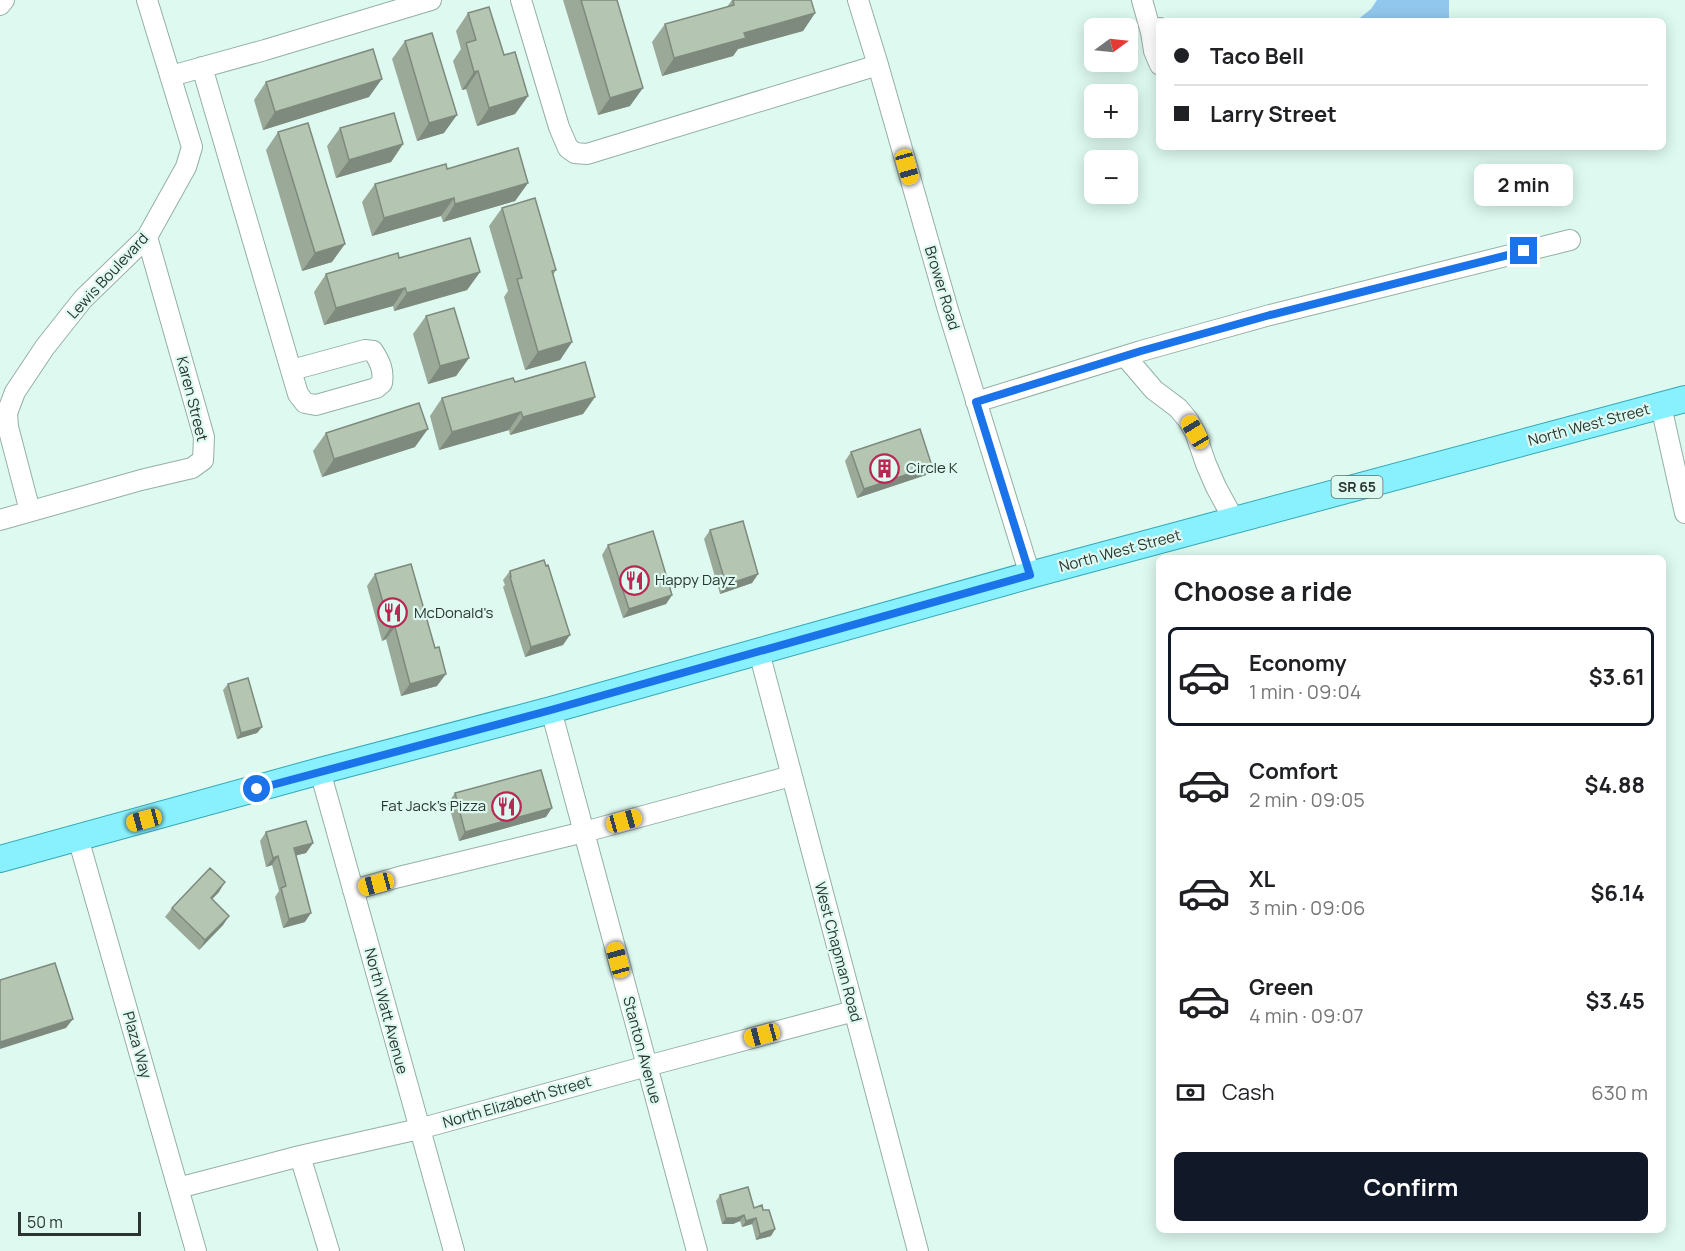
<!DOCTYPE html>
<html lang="en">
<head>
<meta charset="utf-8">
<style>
  body { margin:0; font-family:Manrope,sans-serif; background:#f2f2f2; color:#202124; height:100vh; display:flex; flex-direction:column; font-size:22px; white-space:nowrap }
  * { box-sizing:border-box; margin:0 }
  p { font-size:20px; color:#757577 }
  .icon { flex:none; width:33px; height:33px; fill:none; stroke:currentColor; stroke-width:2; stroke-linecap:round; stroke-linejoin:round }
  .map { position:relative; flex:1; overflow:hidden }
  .side { position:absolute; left:1156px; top:555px; width:510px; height:678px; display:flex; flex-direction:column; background:#fff; border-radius:9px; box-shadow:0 3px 15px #0003 }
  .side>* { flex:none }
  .guide { position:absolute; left:1156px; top:18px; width:510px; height:132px; border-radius:9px; box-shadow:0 3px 15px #0003; display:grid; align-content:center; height:132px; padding:0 18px; background:#fff }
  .needle { width:39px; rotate:75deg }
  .controls { position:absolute; left:1084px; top:18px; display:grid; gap:12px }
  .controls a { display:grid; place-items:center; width:54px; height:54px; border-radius:9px; background:#fff; box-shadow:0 3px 15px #0003; font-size:30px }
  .scale { position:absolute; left:18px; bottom:15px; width:123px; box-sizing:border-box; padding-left:6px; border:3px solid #2a3532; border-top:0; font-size:16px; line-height:21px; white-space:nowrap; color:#2a3532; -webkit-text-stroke:4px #ddf9f0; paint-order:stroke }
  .end { position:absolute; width:27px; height:27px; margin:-14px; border:8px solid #1a73e8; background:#fff; box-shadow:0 0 0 3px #fff }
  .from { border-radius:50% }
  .bubble { position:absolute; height:42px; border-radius:9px; background:#fff; box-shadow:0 3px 15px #0003; font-size:20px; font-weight:700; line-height:42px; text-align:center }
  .car { position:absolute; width:18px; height:36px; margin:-18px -9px; border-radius:8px; box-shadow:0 0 4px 2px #0007; background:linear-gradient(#f5c518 24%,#345 0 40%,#f5c518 0 76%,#345 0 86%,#f5c518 0) }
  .guide b { display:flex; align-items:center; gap:21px; height:57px; font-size:22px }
  .guide b+b { border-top:2px solid #e0e0e0 }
  .guide i { width:15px; height:15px; background:#202124 }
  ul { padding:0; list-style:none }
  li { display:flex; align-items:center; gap:18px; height:99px; margin:0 12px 9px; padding:0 6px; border:3px solid transparent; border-radius:9px }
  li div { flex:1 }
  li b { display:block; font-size:22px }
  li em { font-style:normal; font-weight:700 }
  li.current { border-color:#111827 }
  li>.icon { width:54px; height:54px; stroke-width:1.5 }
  h2 { padding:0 18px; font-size:27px; line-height:72px }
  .pay { display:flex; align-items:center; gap:15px; height:66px; padding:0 18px; font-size:22px }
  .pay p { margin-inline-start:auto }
  .button { display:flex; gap:12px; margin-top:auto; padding:12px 18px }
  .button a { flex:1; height:69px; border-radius:9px; background:#111827; color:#fff; font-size:24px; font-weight:700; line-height:69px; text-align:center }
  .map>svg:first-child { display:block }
</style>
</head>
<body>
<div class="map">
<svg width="1685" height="1251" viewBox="0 0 1685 1251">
  <rect width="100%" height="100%" fill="#ddf9f0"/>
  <path fill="#92c7ed" d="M1377,0H1449V19L1446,21H1356L1371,9Z"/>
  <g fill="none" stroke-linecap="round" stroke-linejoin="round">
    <defs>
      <path id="minor" d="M521,0L559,127L568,148L575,153L587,154L878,65
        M858,0L878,65L948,310L1030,575
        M1142,0L1151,32
        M0,5L4,0
        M1160,28L1151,32L1154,51L1160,65
        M202,67L298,394L305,403L316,405L376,388L382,383C384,370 380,362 373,351L365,350L292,370
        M171,76L265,50L431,0
        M1125,356L1154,390L1178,408L1188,420L1195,432L1206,464L1216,487L1234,520
        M976,402L1141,351L1270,315L1570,240
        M1661,406L1685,513
        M30,511L8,427L7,413L15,392L45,347L83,299L147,237L186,167L192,147L147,0
        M0,520L141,480L192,468L203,460L204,437L147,237
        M759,652L918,1251
        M551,710L697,1251
        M320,771L454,1251
        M78,838L196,1251
        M353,890L399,877L584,832L791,776
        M300,1156L329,1251
        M178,1188L300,1156L419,1129L647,1066L854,1011"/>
      <path id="major" d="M0,859L320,771L551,710L1030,575L1685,399"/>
    </defs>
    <use href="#minor" stroke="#95afa7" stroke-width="22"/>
    <use href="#major" stroke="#34a8b5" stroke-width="28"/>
    <use href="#minor" stroke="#fff" stroke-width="20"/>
    <use href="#major" stroke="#89f0fd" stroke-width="26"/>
  </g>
  <path fill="#9ba999" d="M563,0H617L630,106L598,115Z
    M732,0H811L815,13L803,31L738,49L733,56L662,76L652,42L665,24L727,7Z
    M468,13L504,55L528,96L515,114L477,126L466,89L462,90L453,61L461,49L456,31Z
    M405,41L444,133L417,141L392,59Z
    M266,82L369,97L263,130L254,100Z
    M340,128L403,144L391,162L336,178L327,146Z
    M278,132L332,262L302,271L266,150Z
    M447,169L528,183L515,201L443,222L441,216L372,236L362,202L375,184Z
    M502,208L556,270L553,275L572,342L560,360L525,370L504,297L508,291L489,226Z
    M399,258L480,272L467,290L394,311L393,306L324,325L314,292L326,274Z
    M426,316L469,358L456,376L428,384L413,334Z
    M515,382L595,397L583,414L510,435L509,430L439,450L430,416L442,398Z
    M326,433L415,447L322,477L313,451Z
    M851,452L926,475L857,498L845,461Z
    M710,530L758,574L752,583L720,594L704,539Z
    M608,545L672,595L666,604L623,618L602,555Z
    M510,571L563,645L525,657L503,587L505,585L503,580Z
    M375,574L437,686L401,696L386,639L382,641L367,586Z
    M228,684L262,727L257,733L237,739L223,690Z
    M455,793L546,817L459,841L448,803Z
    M266,832L313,843L306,853L295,855L305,922L283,928L275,897L279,891L272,865L266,867L260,841Z
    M219,892L212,899L229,916L223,925L199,950L165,917L172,908Z
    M720,1195L763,1210L775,1229L771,1236L756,1240L752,1224L742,1227L740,1221L733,1224H722L716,1201Z"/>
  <path fill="#7e8a7d" d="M815,13L803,31L738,49L733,56L662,76L674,58L744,33Z
    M478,71L466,89L462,90L474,72Z
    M382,79L369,97L263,130L275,112Z
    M643,88L630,106L598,115L610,98Z
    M528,96L515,114L477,126L489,108Z
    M457,115L444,133L417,141L429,123Z
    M403,144L391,162L336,178L349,160Z
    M528,183L515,201L443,222L455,204Z
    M454,198L441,216L372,236L384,218Z
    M345,244L332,262L302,271L315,253Z
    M480,272L467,290L394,311L407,293Z
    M405,288L393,306L324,325L336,308Z
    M572,342L560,360L525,370L538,352Z
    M469,358L456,376L428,384L440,366Z
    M595,397L583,414L510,435L523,417Z
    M521,412L509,430L439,450L452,432Z
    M428,429L415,447L322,477L334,459Z
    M932,466L926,475L857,498L864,489Z
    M758,574L752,583L720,594L726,585Z
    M672,595L666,604L623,618L629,609Z
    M395,627L386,639L382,641L390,628Z
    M570,635L563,645L525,657L531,647Z
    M446,674L437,686L401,696L410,684Z
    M262,727L257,733L237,739L241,733Z
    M552,808L546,817L459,841L465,832Z
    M313,843L306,853L287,858L294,848Z
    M278,856L272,865L266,867L273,858Z
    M225,882L219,892L204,907L211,898Z
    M311,913L305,922L283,928L289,919Z
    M229,916L223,925L199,950L205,940Z
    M73,1019L66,1028L0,1049V1042Z
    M744,1215L740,1221L733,1224H722L726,1218Z
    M756,1218L752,1224L742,1227L746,1221Z
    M775,1229L771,1236L756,1240L760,1234Z"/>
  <path fill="#b4c5b2" stroke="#7e8a7d" stroke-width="1.5" d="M581,0H617L643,88L610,98Z
    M733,0H811L815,13L744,33L746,38L674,58L665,24L734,5Z
    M489,7L504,55L515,52L528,96L489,108L478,71L474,72L466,43L476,40L468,13Z
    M432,33L457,115L429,123L405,41Z
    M373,49L382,79L275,112L266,82Z
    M394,113L403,144L349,160L340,128Z
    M308,123L345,244L315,253L278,132Z
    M518,148L528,183L455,204L454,198L384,218L375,184L446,164L447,169Z
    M535,198L556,270L552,271L572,342L538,352L517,279L522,278L502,208Z
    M470,238L480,272L407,293L405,288L336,308L326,274L398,253L399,258Z
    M454,308L469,358L440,366L426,316Z
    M585,362L595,397L523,417L521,412L452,432L442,398L513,378L515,382Z
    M419,403L428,429L334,459L326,433Z
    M920,429L932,466L864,489L851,452Z
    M743,521L758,574L726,585L710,530Z
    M653,531L672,595L629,609L608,545Z
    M544,560L546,566L548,565L570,635L531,647L510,577H511L510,571Z
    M411,564L435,648L439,647L446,674L410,684L395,627L390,628L375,574Z
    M248,678L262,727L241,733L228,684Z
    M541,770L552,808L465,832L455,793Z
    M306,821L313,843L294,848L311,913L289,919L281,888L286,886L278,856L273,858L266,832Z
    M210,868L225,882L211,898L229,916L205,940L172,908Z
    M55,963L73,1019L0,1042V980Z
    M748,1187L754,1208L762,1205L763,1210H769L775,1229L760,1234L756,1218L746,1221L744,1215L737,1218H726L720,1195Z"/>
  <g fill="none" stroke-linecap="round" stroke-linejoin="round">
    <path stroke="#1a73e8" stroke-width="8" d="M257,789L551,710L1030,575L976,402L1141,351L1270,315L1524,251"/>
  </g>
  <defs>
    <symbol id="building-ring" viewBox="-11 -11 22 22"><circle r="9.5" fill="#ddf9f0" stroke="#b82853" stroke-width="1.5"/><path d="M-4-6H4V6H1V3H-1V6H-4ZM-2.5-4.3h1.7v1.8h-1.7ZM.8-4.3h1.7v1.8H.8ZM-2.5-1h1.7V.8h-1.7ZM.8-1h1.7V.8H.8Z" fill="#b82853"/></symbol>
    <symbol id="restaurant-ring" viewBox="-11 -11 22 22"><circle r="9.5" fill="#ddf9f0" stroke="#b82853" stroke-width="1.5"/><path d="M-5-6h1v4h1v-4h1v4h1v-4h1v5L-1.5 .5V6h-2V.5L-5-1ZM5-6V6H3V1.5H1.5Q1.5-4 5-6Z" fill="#b82853"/></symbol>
  </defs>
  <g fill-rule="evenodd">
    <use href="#building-ring" x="868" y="452" width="33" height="33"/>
    <use href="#restaurant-ring" x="618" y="564" width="33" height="33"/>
    <use href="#restaurant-ring" x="376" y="596" width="33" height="33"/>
    <use href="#restaurant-ring" x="490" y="790" width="33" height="33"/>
  </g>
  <g text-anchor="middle" stroke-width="4.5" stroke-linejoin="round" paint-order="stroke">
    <rect fill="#ddf9f0" stroke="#60706b" stroke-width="1.5" x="1331.5" y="476" width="51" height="22" rx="4.5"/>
    <g font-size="14" font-weight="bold" fill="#2a3532">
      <text x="1357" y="492">SR 65</text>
    </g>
    <g font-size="15" fill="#2a3532" stroke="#ddf9f0">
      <text transform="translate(108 276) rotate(-47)" y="5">Lewis Boulevard</text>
      <text transform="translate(942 288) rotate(73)" y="5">Brower Road</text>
      <text transform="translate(192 399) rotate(76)" y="5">Karen Street</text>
      <text transform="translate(1589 425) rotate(-15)" y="5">North West Street</text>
      <text transform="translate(1120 551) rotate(-15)" y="5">North West Street</text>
      <text transform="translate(838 952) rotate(75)" y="5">West Chapman Road</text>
      <text transform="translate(386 1011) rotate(75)" y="5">North Watt Avenue</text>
      <text transform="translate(137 1045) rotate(74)" y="5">Plaza Way</text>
      <text transform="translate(642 1050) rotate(75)" y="5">Stanton Avenue</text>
      <text transform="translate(517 1102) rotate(-16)" y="5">North Elizabeth Street</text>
    </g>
    <g font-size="15" fill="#2a3532" stroke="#ddf9f0" text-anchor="start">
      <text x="906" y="473">Circle K</text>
      <text x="655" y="585">Happy Dayz</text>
      <text x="414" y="618">McDonald's</text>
      <text x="486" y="811" text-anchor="end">Fat Jack's Pizza</text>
    </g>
  </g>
</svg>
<div class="controls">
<a><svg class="needle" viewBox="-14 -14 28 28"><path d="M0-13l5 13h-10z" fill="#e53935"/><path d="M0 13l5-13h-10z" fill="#757577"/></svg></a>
<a>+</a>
<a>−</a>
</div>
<div class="scale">50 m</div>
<i class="end from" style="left:257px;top:789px"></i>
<i class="end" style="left:1524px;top:251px"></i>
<div class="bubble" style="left:1474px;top:164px;width:99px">2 min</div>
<i class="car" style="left:907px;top:167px;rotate:164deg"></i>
<i class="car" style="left:1195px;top:432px;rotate:329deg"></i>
<i class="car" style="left:144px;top:820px;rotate:255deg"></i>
<i class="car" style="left:624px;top:821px;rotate:74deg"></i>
<i class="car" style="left:376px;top:884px;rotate:255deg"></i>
<i class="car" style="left:618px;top:960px;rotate:345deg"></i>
<i class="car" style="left:762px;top:1035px;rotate:255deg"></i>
<div class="guide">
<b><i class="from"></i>Taco Bell</b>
<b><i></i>Larry Street</b>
</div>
<section class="side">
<h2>Choose a ride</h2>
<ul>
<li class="current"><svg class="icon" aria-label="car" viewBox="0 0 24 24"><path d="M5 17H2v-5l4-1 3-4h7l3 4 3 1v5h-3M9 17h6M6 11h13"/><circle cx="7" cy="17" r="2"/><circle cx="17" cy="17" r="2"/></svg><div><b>Economy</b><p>1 min · 09:04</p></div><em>$3.61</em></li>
<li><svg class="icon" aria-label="car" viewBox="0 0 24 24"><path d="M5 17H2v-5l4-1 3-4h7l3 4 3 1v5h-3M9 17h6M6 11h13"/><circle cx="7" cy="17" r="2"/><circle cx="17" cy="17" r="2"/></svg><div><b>Comfort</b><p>2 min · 09:05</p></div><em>$4.88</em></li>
<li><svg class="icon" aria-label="car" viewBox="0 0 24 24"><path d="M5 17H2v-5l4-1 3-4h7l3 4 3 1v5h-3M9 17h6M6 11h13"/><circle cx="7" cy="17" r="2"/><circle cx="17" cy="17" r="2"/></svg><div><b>XL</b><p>3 min · 09:06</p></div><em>$6.14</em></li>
<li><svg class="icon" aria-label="car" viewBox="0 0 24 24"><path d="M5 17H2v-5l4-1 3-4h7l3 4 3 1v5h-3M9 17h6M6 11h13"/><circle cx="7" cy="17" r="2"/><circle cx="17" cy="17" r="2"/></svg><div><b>Green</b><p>4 min · 09:07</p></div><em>$3.45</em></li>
</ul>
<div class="pay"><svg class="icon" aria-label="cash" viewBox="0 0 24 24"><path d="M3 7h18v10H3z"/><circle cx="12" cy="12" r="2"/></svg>Cash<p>630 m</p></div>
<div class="button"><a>Confirm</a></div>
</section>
</div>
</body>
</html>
